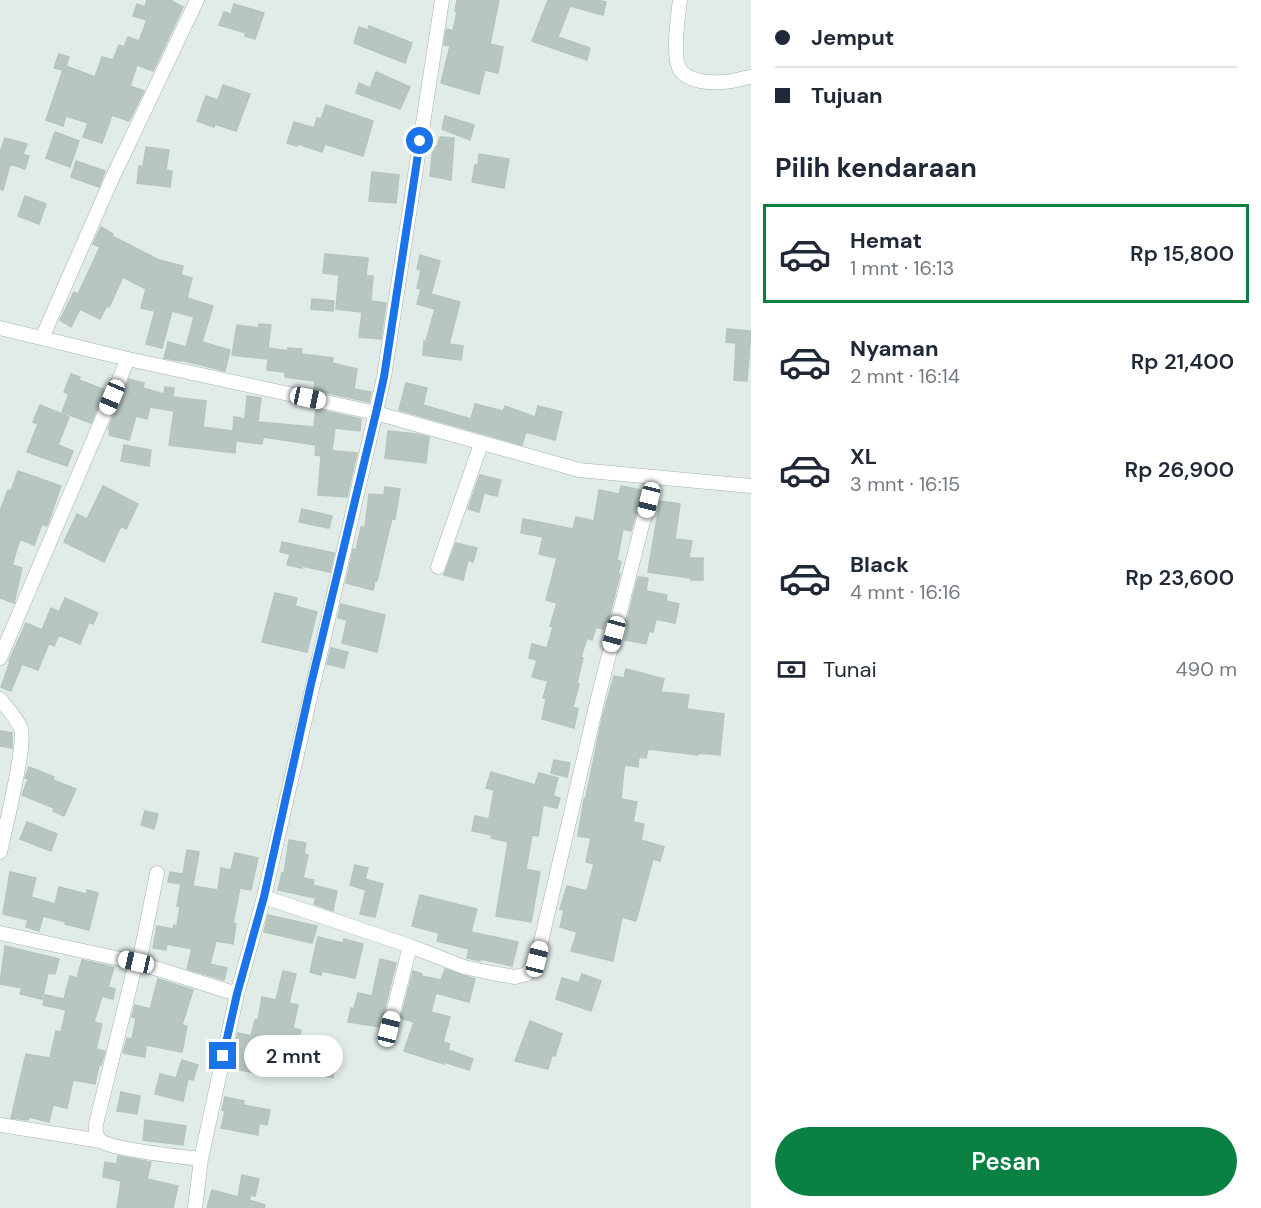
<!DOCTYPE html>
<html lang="id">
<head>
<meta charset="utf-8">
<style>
  body { margin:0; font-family:"DM Sans",sans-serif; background:#f6f6f7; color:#1f2937; height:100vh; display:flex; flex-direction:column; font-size:22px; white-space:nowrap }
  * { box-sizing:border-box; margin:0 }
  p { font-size:20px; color:#747a83 }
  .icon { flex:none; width:33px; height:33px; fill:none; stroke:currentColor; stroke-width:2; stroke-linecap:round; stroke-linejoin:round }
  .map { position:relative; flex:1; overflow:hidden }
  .details { display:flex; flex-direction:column; background:#fff; width:510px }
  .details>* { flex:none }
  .hud { display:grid; align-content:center; height:132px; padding:0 24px; background:#fff }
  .end { position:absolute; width:27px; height:27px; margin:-14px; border:8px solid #1a73e8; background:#fff; box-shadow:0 0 0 3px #fff }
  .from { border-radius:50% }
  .bubble { position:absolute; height:42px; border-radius:21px; background:#fff; box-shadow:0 3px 9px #0003; font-size:20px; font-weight:600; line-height:42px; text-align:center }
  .car { position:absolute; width:18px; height:36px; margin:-18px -9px; border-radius:8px; box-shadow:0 0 4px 2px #0007; background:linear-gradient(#fff 24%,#345 0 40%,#fff 0 76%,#345 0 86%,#fff 0) }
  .hud b { display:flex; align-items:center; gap:21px; height:57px; font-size:22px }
  .hud b+b { border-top:2px solid #e0e1e3 }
  .hud i { width:15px; height:15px; background:#1f2937 }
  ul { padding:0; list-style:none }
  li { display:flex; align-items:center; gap:18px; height:99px; margin:0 12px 9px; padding:0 12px; border:3px solid transparent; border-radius:0px }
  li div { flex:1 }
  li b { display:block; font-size:22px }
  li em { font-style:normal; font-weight:600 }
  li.on { border-color:#0b8043 }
  li>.icon { width:54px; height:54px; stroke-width:1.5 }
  h2 { padding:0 24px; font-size:27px; line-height:72px }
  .pay { display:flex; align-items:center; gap:15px; height:66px; padding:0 24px; font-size:22px }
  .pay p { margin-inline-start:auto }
  .action { display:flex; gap:12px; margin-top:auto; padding:12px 24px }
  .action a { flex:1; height:69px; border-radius:36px; background:#0b8043; color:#fff; font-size:24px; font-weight:600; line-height:69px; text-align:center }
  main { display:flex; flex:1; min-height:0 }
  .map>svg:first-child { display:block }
</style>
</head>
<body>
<main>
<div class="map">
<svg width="751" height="1208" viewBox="0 0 751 1208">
  <rect width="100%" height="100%" fill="#e1ebe8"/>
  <path fill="#b7c6c1" stroke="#b4c5bf" stroke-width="1.5" d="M147,0H170L183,7L153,71L137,65L130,86L144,91L129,121L112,115L102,143L83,137L88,123L66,116L63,126L46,120L63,70L54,68L59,54L69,57L66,66L95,77L102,57L113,60L119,45L124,47L128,37L139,41L147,20L133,16L137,4L145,7Z
    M457,0H499L490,44L503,47L498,73L485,70L479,94L441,83L450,46L444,45L446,31L447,29L453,31L457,12L455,11Z
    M548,0H597L606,2L603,15L570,6L558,37L590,48L587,60L532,41Z
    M234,4L264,13L255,39L245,36L246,33L219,25L224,12L231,14Z
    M369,26L412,43L405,63L354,43L359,27L368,30Z
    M376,72L410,87L400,109L356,93L359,83L370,88Z
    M223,85L250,94L236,131L215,124L214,127L197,121L206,96L218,100Z
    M326,105L373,121L363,156L325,144L322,152L298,144L297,146L287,143L294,122L314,128L317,118L321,119Z
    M445,116L474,125L470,140L442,129Z
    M55,132L79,141L70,167L46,158Z
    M440,137L454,138L451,180L430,176L433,146L437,147Z
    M5,138L27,144L23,154L29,156L25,169L10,164L3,190L0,189V152Z
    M146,147L169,150L166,170L172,171L170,187L137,183L139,166L143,167Z
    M479,154L509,159L504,188L472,182L475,165H478Z
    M76,161L105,171L99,187L71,177Z
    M372,172L399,175L396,203L369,201Z
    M25,196L46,204L39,224L18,216Z
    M101,227L113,234L112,236L159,260L183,266L181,275L192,278L187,298L213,306L202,342L230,350L225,371L181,360V361L164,358L168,342L186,347L194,317L172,311L162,348L146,344L155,311L141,308L146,289L123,277L109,307L107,306L100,319L80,309L71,327L60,320L74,292L78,294L100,247L93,244Z
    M325,254L368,258L366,276H373L371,301L386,303L381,339L359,337L362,312L336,309L339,275L323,273Z
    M420,255L440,261L431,294L460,302L449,344L463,346L461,360L423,355L424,341H426L435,309L417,304L421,289L417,288L421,270L417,269Z
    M312,299L334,301L333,311L311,309Z
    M259,324L271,325L268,348L288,351V348L302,349L301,354L333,358L332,363L357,369L354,389L371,392L369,402L314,390L315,381L285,377V372L267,370L268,359L232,355L237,325L259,328Z
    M727,329L751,331L747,381L734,380L736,343L726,342Z
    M71,374L80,377L79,380L105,390L91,423L62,412L69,394L64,392Z
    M129,379L144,383L143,388L164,394L165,387L174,388L173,397L206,401L203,427L233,431L234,417L245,419L247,396L261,398L258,422L314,427L316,409L361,419L360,431L335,428L332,449L334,451L357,453L347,497L318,495L321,456L315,455L316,445L263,437L262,444L236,441L235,453L169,445L174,411L150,407L147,419L136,416L129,440L109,435L110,430L108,429Z
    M406,383L427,388L423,405L471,419L475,404L503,411L505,406L535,417L538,406L562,412L555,440L526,432L522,445L399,410Z
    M40,405L69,417L58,445L73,451L67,466L27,452L38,424L33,422Z
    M388,431L417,434L429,437L426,463L385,458Z
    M124,445L151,450L149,466L121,461Z
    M18,471L61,486L47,526L42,524L34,545L20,539L12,565L22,568L14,603L0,598V511L8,490L11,491Z
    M480,475L501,480L497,496L484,493L479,512L468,509Z
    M103,486L138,504L126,529L121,526L104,562L64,542L77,514L87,519Z
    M621,486L642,490L631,531L623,529L617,560L621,562L618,574H620L608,621H606L603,629L596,627L592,640L587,638L581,657L583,658L577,683L579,684L573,707L578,709L574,728L542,719L546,699L543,698L548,681L532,677L537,660L529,658L532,644L547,648L553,627L550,626L557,603L546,600L557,558L539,554L543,537L521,533L523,519L573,529L576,517L594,521L599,490L619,494Z
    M385,487L400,489L395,519L392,518L377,581H375L373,590L346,583L353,549L356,550L361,527H365L369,494L384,495Z
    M660,501L680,504L675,539L692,541L689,558H703V580H691V578L648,572Z
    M302,509L332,516L329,528L299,522Z
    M282,542L334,553L330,572L302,566V568L287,565L290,554L280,552Z
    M456,543L477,548L473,562L468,560L463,580L444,575Z
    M638,577L648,578L646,591L667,595L666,601L679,604L675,623L656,619L653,632L649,631L646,644L625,640L628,626L626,625Z
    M275,593L297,598L295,606L317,612L307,652L262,642Z
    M65,598L98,613L93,624L89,622L80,644L59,635L54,646L49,643L38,670L22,664L11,691L1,687L10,662L9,661L26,623L42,630L51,608L59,612Z
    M341,604L385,615L377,652L342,643L347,620L338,618Z
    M331,648L348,652L344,668L327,664Z
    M626,669L664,679L661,692L689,695L687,709L724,714L720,755L699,753L698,755L648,749L646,758L639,757L638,767L625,765L624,768L621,799L637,802L633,822L644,824L641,840L664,847L660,861L653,859L636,921L622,917L613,961L571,951L577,932L560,927L564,910L560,909L567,886L587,891L594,864L586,862L591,838L578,836L584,799L586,797L602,719L614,676L624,678Z
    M0,731L12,733V748L0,746Z
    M554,760L570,763L567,777L551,773Z
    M29,767L54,777L53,780L76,789L64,816L53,811L54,808L22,795L28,779L25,778Z
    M491,772L535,785L539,773L558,778L553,796L560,798L557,808L543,805L538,836L532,835L526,869L540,872L531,922L496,916L508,842L491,838L492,835L472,831L475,816L489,819L494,790L486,788Z
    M145,811L158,814L154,829L141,825Z
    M27,822L57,834L51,851L20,839Z
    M289,840L306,843L304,854L308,855L303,878L314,880L313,885L337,891L333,911L314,904L316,898L278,890L282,873H284Z
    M187,850L199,852L193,886L218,890L221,868L231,870L235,853L258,858L251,890L240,888L233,923L236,924L233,944L216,941L210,964L227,968L224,980L187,969L192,949L167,944L166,950L153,948L157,926L173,929L174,925L177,926L180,906H177L181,884L168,882L170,872L183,874Z
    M355,865L368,868L365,879L383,884L375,917L360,914L366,890L350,885Z
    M10,872L36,878L31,897L55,904L59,887L86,894L87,890L98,893L89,930L65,924L66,922L43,916L39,931L26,927L28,920L3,914Z
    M420,895L477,909L471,932L518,942L512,966L480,959V961L467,958L469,949L437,941L439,933L412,926Z
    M268,915L317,926L312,943L264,932Z
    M318,937L343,943L344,939L363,944L355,978L322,971L321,975L310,972Z
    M5,946L59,959L55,974L48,973L42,999L20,994L22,988L0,984Z
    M380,959L396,963L380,1027L348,1022L351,1008L354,1009L358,993L372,996Z
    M82,960L114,967L108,987L115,989L113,999L102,996L94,1022L102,1024L96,1049L105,1051L101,1065H99L95,1084L73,1080L67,1108L53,1105L49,1122L29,1117L28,1120L11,1118L26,1054L50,1058L56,1031L61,1032L66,1010L43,1005L45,995L64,999L70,976L77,978Z
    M445,969L475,979L469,1002L436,993L431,1012L450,1017L443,1042L450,1044L448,1050L473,1059L469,1070L444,1062V1064L404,1051L414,1022L401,1018L413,971L422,974L421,976L441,980Z
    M283,971L296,974L289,1003L298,1005L293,1028L301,1030L297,1045L285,1042L280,1063L257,1057L255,1073L230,1068L238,1033L251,1036L255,1020H258L262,997L276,1000Z
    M582,974L601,981L591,1011L556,999L562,978L579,983Z
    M158,979L193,990L182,1025L187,1026L182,1052L146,1045L145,1057L123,1053L127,1038L132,1039L136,1018L132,1017L135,1005L150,1009Z
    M530,1021L562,1034L555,1056L552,1055L548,1069L515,1061Z
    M308,1057L336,1062L333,1078L305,1073Z
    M182,1060L198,1065L193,1080L188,1079L183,1101L155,1094L160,1074L176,1078Z
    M121,1092L140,1096L137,1114L117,1111Z
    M225,1097L244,1101L243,1105L270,1110L267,1125L259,1123L258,1135L221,1128L225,1111L222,1110Z
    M145,1120L186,1126L183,1145L143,1140Z
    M118,1156L151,1162L147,1179L178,1186L173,1208H117L121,1181L103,1177L105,1162L117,1164Z
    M242,1175L259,1179L255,1196L251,1195L249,1200L265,1205L264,1208H207L212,1190L238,1197Z"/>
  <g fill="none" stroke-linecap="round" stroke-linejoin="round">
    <defs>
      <path id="street" d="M680,0C678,15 672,57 680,70C689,82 710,83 723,82C733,82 742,78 751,77
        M0,328L128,359L376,413L579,470L751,486
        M42,338L110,183L197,0
        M438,567L481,444
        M0,658L128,359
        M0,699C7,708 17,718 21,729C26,746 5,829 0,852
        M264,897L410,946L464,967L492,973L515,977L527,974L537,959L597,702L654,478
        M0,933L139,963L237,994
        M136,962L96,1124C95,1130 96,1137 101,1141C114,1150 183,1157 201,1159
        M139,963L157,873
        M389,1029L410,946
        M0,1125L101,1141
        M195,1208L201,1159L237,994L264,897L384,377L442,0"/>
    </defs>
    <use href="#street" stroke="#a4b3af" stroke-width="15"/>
    <use href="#street" stroke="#fff" stroke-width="14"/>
  </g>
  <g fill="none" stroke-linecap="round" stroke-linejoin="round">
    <path stroke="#1a73e8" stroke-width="8" d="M223,1056L237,994L264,897L311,684L376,413L384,377L420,141"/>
  </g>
</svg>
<i class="end from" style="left:420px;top:141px"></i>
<i class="end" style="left:223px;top:1056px"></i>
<div class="bubble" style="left:244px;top:1035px;width:99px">2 mnt</div>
<i class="car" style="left:112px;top:397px;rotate:203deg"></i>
<i class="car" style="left:308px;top:398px;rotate:102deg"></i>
<i class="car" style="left:649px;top:500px;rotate:194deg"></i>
<i class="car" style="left:614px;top:634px;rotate:195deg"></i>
<i class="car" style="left:537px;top:959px;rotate:14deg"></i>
<i class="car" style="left:136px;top:962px;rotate:283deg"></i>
<i class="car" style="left:389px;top:1029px;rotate:14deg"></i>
</div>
<section class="details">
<div class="hud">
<b><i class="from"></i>Jemput</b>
<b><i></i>Tujuan</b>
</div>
<h2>Pilih kendaraan</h2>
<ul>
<li class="on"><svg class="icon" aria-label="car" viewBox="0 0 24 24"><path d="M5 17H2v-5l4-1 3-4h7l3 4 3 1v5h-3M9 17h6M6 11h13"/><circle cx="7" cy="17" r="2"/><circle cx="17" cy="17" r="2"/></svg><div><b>Hemat</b><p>1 mnt · 16:13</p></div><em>Rp 15,800</em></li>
<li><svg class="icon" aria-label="car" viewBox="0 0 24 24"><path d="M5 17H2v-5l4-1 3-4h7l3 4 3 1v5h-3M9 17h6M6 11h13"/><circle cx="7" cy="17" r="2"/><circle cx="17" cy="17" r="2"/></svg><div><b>Nyaman</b><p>2 mnt · 16:14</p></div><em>Rp 21,400</em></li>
<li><svg class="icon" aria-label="car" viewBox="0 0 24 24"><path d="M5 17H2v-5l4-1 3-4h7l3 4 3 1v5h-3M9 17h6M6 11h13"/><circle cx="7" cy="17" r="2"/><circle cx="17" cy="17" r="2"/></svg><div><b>XL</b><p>3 mnt · 16:15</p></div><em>Rp 26,900</em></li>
<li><svg class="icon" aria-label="car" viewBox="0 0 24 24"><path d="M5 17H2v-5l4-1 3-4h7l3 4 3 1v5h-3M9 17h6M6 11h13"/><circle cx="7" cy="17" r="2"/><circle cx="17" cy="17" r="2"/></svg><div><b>Black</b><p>4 mnt · 16:16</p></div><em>Rp 23,600</em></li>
</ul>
<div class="pay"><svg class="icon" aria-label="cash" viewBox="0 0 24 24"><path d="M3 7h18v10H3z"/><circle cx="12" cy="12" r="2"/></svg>Tunai<p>490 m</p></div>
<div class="action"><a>Pesan</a></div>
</section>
</main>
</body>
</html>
